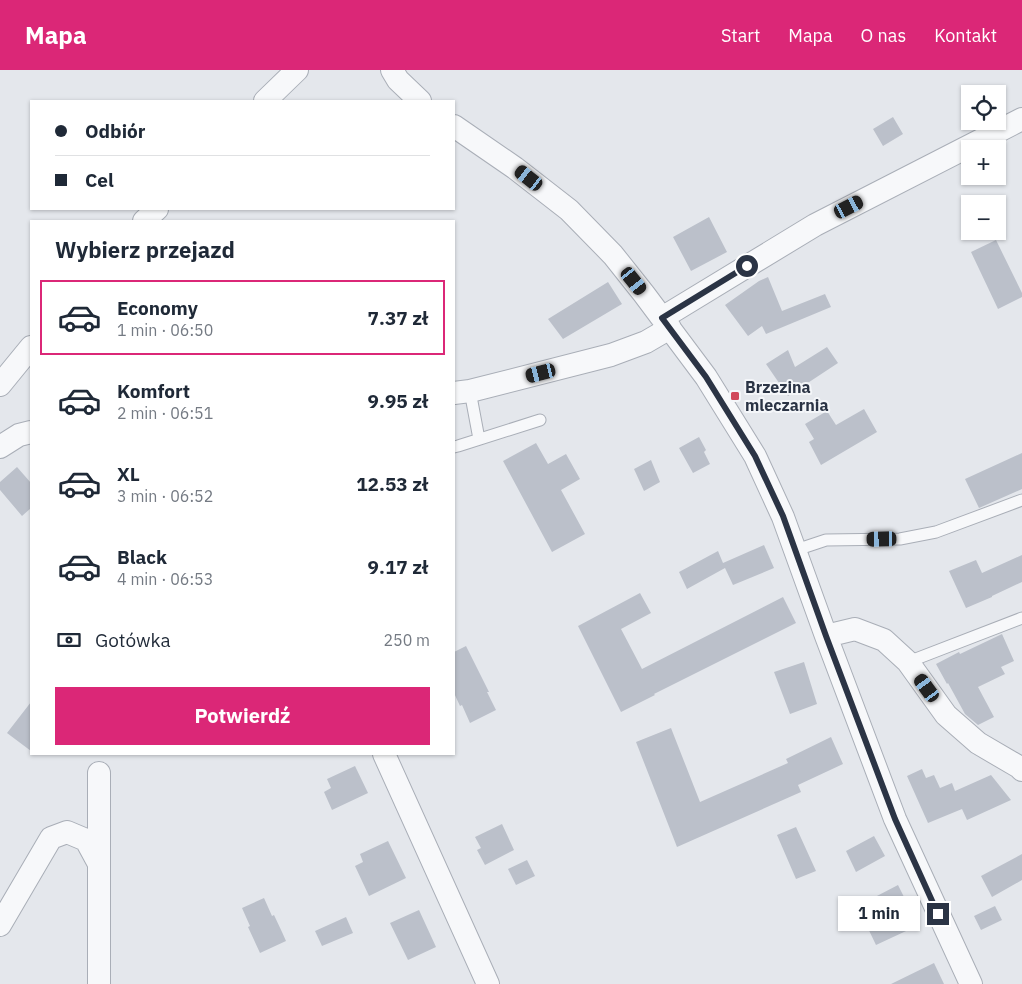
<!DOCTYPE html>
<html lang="pl">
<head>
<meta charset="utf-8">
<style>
  body { margin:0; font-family:"IBM Plex Sans",sans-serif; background:#f2f2f3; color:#1f2937; height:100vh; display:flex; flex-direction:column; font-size:19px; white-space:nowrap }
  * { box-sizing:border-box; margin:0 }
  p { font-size:16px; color:#747a83 }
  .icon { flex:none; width:28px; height:28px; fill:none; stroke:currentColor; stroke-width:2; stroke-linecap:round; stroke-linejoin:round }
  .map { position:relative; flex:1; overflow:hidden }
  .details { position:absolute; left:30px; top:150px; width:425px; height:535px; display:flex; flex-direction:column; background:#fff; border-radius:0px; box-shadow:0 1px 4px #0004 }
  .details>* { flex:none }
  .banner { position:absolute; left:30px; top:30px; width:425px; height:110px; border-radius:0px; box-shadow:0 1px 4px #0004; display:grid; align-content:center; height:110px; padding:0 25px; background:#fff }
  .buttons { position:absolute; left:961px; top:15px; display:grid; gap:10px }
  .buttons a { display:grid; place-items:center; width:45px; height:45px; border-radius:0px; background:#fff; box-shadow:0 1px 4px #0004; font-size:25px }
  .end { position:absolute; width:22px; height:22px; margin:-11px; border:6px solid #2b3445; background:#fff; box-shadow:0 0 0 2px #fff }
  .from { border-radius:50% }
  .bubble { position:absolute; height:35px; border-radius:0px; background:#fff; box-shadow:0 1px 4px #0004; font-size:16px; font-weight:700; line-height:35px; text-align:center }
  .car { position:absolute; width:15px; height:30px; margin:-15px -8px; border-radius:6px; box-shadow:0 0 4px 1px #0007; background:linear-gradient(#222 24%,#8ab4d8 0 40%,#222 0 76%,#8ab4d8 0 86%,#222 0) }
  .banner b { display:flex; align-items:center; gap:18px; height:48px; font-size:19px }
  .banner b+b { border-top:1px solid #e0e1e3 }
  .banner i { width:12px; height:12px; background:#1f2937 }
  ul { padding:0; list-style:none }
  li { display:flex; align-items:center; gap:15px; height:75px; margin:0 10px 8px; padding:0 15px; border:2px solid transparent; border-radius:0px }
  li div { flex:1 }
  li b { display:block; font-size:19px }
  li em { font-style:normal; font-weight:700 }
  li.selected { border-color:#db2777 }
  li>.icon { width:45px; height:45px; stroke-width:1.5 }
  h2 { padding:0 25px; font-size:22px; line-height:60px }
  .pay { display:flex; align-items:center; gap:12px; height:55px; padding:0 25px; font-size:19px }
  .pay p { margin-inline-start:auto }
  .primary-button { display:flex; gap:10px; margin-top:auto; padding:10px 25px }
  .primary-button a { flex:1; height:58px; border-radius:0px; background:#db2777; color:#fff; font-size:20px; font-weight:700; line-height:58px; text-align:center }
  header { display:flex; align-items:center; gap:30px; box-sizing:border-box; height:70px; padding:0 25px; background:#db2777; color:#fff }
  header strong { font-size:24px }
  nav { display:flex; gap:28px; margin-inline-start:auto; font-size:18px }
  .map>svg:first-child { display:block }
</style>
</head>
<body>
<header>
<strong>Mapa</strong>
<nav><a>Start</a><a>Mapa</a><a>O nas</a><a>Kontakt</a></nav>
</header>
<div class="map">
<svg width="1022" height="914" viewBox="0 0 1022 914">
  <rect width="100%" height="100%" fill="#e4e7ec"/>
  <path fill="#bbc0ca" d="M893,47L903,64L883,76L873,59Z
    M709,147L727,182L691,201L673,167Z
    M996,170L1022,223V227L998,239L971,182Z
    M768,207L782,241L825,224L831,237L766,264L762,256L748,266L725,235L759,211Z
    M608,212L622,234L563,269L548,249Z
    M827,277L838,293L788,326L766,294L788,280L795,297Z
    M864,339L877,362L821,395L809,372L814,369L805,354L827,341L836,355Z
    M699,367L706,380L704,382L710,394L693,403L679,378Z
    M536,373L548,394L566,384L580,409L561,420L585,464L552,482L503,391Z
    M1022,383V419L979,438L965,409Z
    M651,390L660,412L644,421L634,399Z
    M17,397L31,413V438L22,446L0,420V412Z
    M764,475L774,498L733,515L725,498L687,519L679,502L718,481L723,493Z
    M1022,485V512L992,526V527L966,538L949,501L976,490L982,503Z
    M640,523L651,543L621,559L642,599L783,527L796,553L654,624L655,625L621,642L578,556Z
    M1002,564L1014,591L1001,597L1005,604L978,617L994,647L978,655L965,644L948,613L947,614L936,594L959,582L960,584Z
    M466,576L489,622H487L496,640L470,653L462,635L460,636L454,623V582Z
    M804,592L817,634L790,644L774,602Z
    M31,632V681L7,663Z
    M671,658L700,732L788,693L786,689L831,667L843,694L798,715L801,722L677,777L636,672Z
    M355,696L368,723L332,740L324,722L331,718L327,709Z
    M922,699L926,708L934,705L940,718L952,713L955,721L991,705L1011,730L967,750L962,739L928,753L907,706Z
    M502,754L514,780L485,795L477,780L481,778L475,767Z
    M796,757L816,801L796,809L777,765Z
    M874,766L885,786L856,802L846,781Z
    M388,771L406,808L369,826L355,796L363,792L360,784Z
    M1022,784V810L992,827L981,806Z
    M527,790L535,806L516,815L508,799Z
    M898,815L906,831L908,830L919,855L876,875L864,850L883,842L875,827Z
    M264,828L272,846L274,845L282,862L286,871L260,883L248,857L250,856L242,838Z
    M995,836L1002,850L981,860L974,846Z
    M419,840L436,877L408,890L390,853Z
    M346,847L353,863L322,876L315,861Z
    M934,893L944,914H891Z"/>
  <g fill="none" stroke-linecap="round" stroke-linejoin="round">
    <defs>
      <path id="service" d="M470,321L479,369
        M454,377L458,376L540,350
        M796,480L826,470L900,469L936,462L1022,430
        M908,592L1022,548"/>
      <path id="minor" d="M392,0L398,10L420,31
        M265,31L297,0
        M454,56L515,98L569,140L613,185L644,224L706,307L755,386L783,447L826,566L895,749L971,914
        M144,151L157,139
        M662,248L815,155L1022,49
        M0,315L31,277
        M454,323L470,321L611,285L646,272L670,258
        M0,377L19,365L31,362
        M826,566L855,559L884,570L908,592L946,645L978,673L1019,697L1022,700
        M384,684L488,914
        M99,703V914
        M0,855L51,768L67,762L86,770L99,794"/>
    </defs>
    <use href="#service" stroke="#a9aeb7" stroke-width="13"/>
    <use href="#minor" stroke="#a9aeb7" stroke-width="24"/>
    <use href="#service" stroke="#f7f8fa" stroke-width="11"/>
    <use href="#minor" stroke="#f7f8fa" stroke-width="22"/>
  </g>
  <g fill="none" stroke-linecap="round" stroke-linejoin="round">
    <path stroke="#2b3445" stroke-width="6" d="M747,196L662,248L706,307L755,386L783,446L826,566L895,749L938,844"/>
  </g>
  <rect fill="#d1495b" stroke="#f4f6f9" stroke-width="2" x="730" y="321" width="10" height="10" rx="2.5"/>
  <g text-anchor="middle" stroke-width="4" stroke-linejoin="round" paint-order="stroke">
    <g font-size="16" font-weight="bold" fill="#2b3445" stroke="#f4f6f9" text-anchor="start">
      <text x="745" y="323">Brzezina<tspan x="745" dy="18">mleczarnia</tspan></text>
    </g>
  </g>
</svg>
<div class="buttons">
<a><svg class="icon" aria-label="locate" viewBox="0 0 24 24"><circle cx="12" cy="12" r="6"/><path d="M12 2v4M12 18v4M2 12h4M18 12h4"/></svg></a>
<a>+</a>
<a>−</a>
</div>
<i class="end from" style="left:747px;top:196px"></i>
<i class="end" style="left:938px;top:844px"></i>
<div class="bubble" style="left:838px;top:826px;width:82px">1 min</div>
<i class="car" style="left:529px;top:108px;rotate:308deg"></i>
<i class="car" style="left:849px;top:137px;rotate:63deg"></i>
<i class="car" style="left:634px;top:211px;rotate:141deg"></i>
<i class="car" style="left:541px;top:303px;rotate:256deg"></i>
<i class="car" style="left:882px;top:469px;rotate:269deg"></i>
<i class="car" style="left:927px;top:618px;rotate:324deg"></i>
<div class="banner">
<b><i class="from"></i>Odbiór</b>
<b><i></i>Cel</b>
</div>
<section class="details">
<h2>Wybierz przejazd</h2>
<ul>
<li class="selected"><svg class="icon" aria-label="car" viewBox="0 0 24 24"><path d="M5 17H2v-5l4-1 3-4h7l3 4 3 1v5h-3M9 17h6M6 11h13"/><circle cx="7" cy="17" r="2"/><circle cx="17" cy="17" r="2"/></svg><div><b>Economy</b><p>1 min · 06:50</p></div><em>7.37 zł</em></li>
<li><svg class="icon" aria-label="car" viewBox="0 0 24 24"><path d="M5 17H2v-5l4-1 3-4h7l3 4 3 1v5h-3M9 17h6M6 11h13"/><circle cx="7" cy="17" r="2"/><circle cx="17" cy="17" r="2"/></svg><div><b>Komfort</b><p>2 min · 06:51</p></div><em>9.95 zł</em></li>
<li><svg class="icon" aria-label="car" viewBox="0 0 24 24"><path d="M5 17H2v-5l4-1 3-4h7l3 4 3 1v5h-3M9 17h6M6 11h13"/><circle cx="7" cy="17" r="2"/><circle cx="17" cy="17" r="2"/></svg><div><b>XL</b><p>3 min · 06:52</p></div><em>12.53 zł</em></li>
<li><svg class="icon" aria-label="car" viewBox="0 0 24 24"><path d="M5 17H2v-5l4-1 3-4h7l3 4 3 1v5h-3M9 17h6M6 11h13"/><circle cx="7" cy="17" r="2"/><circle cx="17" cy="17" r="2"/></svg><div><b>Black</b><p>4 min · 06:53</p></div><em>9.17 zł</em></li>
</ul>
<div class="pay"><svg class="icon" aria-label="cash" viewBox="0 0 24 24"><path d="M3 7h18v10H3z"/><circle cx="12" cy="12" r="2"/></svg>Gotówka<p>250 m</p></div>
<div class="primary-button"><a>Potwierdź</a></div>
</section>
</div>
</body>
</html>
